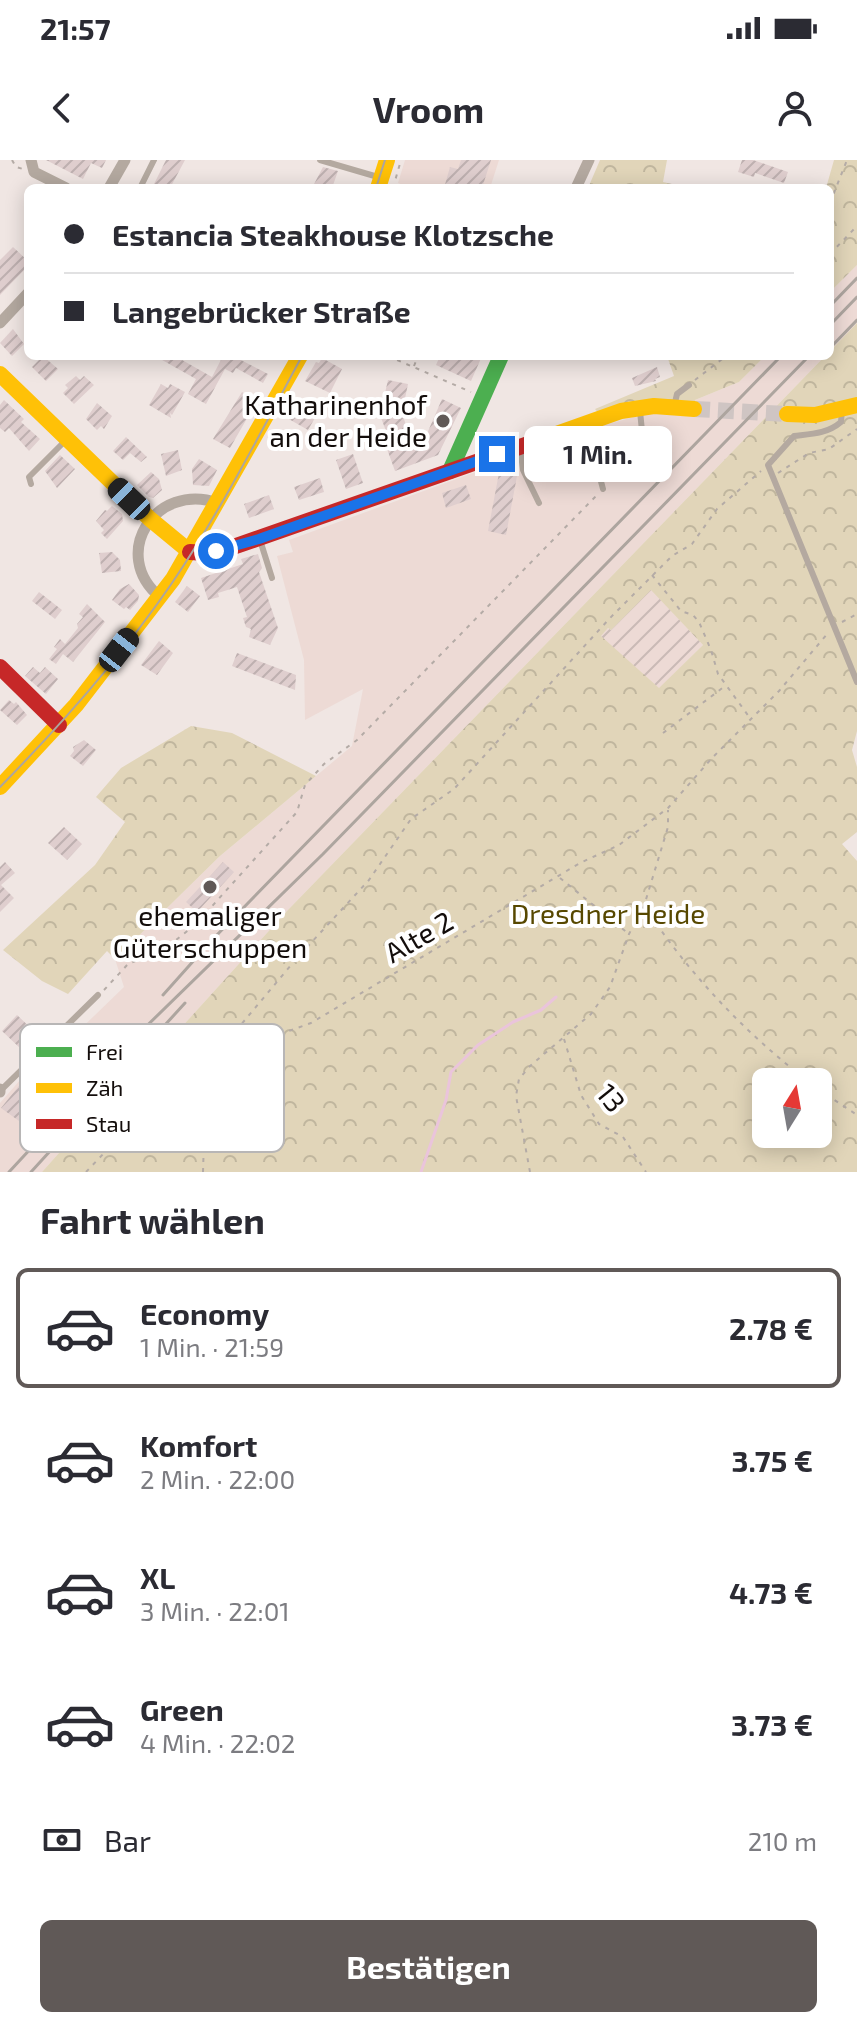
<!DOCTYPE html>
<html lang="de">
<head>
<meta charset="utf-8">
<style>
  body { margin:0; font-family:"Exo 2",sans-serif; background:#f7f7f7; color:#2b2b33; height:100vh; display:flex; flex-direction:column; font-size:30px; white-space:nowrap }
  * { box-sizing:border-box; margin:0 }
  p { font-size:26px; color:#7c7c81 }
  .icon { flex:none; width:44px; height:44px; fill:none; stroke:currentColor; stroke-width:2; stroke-linecap:round; stroke-linejoin:round }
  .map { position:relative; height:1012px; overflow:hidden }
  .sheet { display:flex; flex-direction:column; background:#fff; flex:1 }
  .sheet>* { flex:none }
  .guide { position:absolute; left:24px; top:24px; width:810px; height:176px; border-radius:12px; box-shadow:0 4px 20px #0003; display:grid; align-content:center; height:176px; padding:0 40px; background:#fff }
  .needle { width:52px; rotate:11deg }
  .buttons { position:absolute; left:752px; top:908px; display:grid; gap:16px }
  .buttons a { display:grid; place-items:center; width:80px; height:80px; border-radius:12px; background:#fff; box-shadow:0 4px 20px #0003; font-size:40px }
  .end { position:absolute; width:36px; height:36px; margin:-18px; border:10px solid #1a73e8; background:#fff; box-shadow:0 0 0 4px #fff }
  .from { border-radius:50% }
  .bubble { position:absolute; height:56px; border-radius:12px; background:#fff; box-shadow:0 4px 20px #0003; font-size:26px; font-weight:700; line-height:56px; text-align:center }
  .car { position:absolute; width:24px; height:48px; margin:-24px -12px; border-radius:10px; box-shadow:0 0 6px 2px #0007; background:linear-gradient(#222 24%,#8ab4d8 0 40%,#222 0 76%,#8ab4d8 0 86%,#222 0) }
  .guide b { display:flex; align-items:center; gap:28px; height:76px; font-size:30px }
  .guide b+b { border-top:2px solid #e1e1e2 }
  .guide i { width:20px; height:20px; background:#2b2b33 }
  ul { padding:0; list-style:none }
  li { display:flex; align-items:center; gap:24px; height:120px; margin:0 16px 12px; padding:0 24px; border:4px solid transparent; border-radius:12px }
  li div { flex:1 }
  li b { display:block; font-size:30px }
  li em { font-style:normal; font-weight:700 }
  li.on { border-color:#605957 }
  li>.icon { width:72px; height:72px; stroke-width:1.5 }
  h2 { padding:0 40px; font-size:36px; line-height:96px }
  .pay { display:flex; align-items:center; gap:20px; height:88px; padding:0 40px; font-size:30px }
  .pay p { margin-inline-start:auto }
  .action { display:flex; gap:16px; margin-top:auto; padding:16px 40px }
  .action a { flex:1; height:92px; border-radius:12px; background:#605957; color:#fff; font-size:32px; font-weight:700; line-height:92px; text-align:center }
  .status { display:flex; justify-content:space-between; align-items:center; height:56px; padding:0 40px; background:#fff; direction:ltr }
  .status svg { height:22px; fill:currentColor }
  header { display:flex; justify-content:space-between; align-items:center; height:104px; padding:0 40px; background:#fff; font-size:36px; font-weight:700 }
  .map>svg:first-child { display:block }
</style>
</head>
<body>
<div class="status"><b>21:57</b><svg viewBox="0 0 49 12"><path d="M0 12V9h3v3zM5 12V6h3v6zM10 12V3h3v9zM15 12V0h3v12zM26 1h20v11H26zM47 4h2v5h-2z"/></svg></div>
<header><svg class="icon" aria-label="back" viewBox="0 0 24 24"><path d="M15 5l-7 7 7 7"/></svg>Vroom<svg class="icon" aria-label="person" viewBox="0 0 24 24"><circle cx="12" cy="8" r="4"/><path d="M4 21q1-7 8-7t8 7"/></svg></header>
<div class="map">
<svg width="857" height="1012" viewBox="0 0 857 1012">
  <defs>
    <pattern id="industrial-furrows" width="10" height="10" patternUnits="userSpaceOnUse" patternTransform="scale(2)"><rect width="10" height="10" fill="#eddad5"/><path d="M-1 1l2-2M0 10L10 0M9 11l2-2" fill="none" stroke="#cabab6"/></pattern>
    <pattern id="forest-crowns" width="20" height="18" patternUnits="userSpaceOnUse" patternTransform="scale(2)"><rect width="20" height="18" fill="#e1d5b9"/><path d="M2 6a3 3 0 1 1 6 0M12 15a3 3 0 1 1 6 0" fill="none" stroke="#c0b69e"/></pattern>
    <pattern id="building-hatch" width="6" height="6" patternUnits="userSpaceOnUse" patternTransform="scale(2)"><rect width="6" height="6" fill="#dfcece"/><path d="M-1 1l2-2M0 6l6-6M5 7l2-2" fill="none" stroke="#beb0b0"/></pattern>
  </defs>
  <rect width="100%" height="100%" fill="#f0e6e3"/>
  <path fill="#eddad5" d="M405,0H499L490,28H410L398,23Z
    M857,105V163L830,191V132Z
    M765,196H825L286,752L168,882L92,956L42,1012H0V943L42,895L60,881L65,884L124,827L115,799L220,696L352,586L363,529L305,560L304,500L277,396L293,392L289,380L605,265L695,240L739,222Z"/>
  <path fill="url(#industrial-furrows)" d="M651,429L703,485L659,529L600,476L608,468L611,470Z"/>
  <path fill="url(#forest-crowns)" fill-rule="evenodd" d="M600,0H667L663,22L690,28H588Z
    M834,0H857V105L830,132V28H826Z
    M857,163V571L852,590L857,607V672L842,684L857,701V1012H42L92,956L168,882L286,752L825,196H830V191ZM651,430L703,485L659,528L601,476L608,468L611,470ZM766,922H818V974H766Z
    M667,196H765L739,222L695,240L694,247L601,256L595,249L674,216Z
    M191,566L232,573L316,616L220,696L115,799L107,791L68,834L42,821L3,790L95,705L125,662L96,637L121,608Z"/>
  <g fill="none" stroke-linecap="round" stroke-linejoin="round">
    <path stroke="#eac4db" stroke-width="3" d="M421,1012L446,940L451,912L478,885L513,862L541,850L556,837"/>
  </g>
  <path fill="url(#building-hatch)" d="M46,0H106L102,8L91,3L83,19Z
    M166,0H185L170,28H152Z
    M461,0H491L482,28H444L450,7L458,9Z
    M742,0H753L788,12L784,23L755,13L754,17L738,12Z
    M323,7L338,11L332,28H312Z
    M13,87L28,101V106L0,135V100Z
    M13,169L24,184L12,196L0,183Z
    M43,196L58,209L46,221L32,207Z
    M155,196H175L212,217L223,196H233L268,214L263,223L236,208L233,213L225,209L206,244L188,234L196,219Z
    M440,196H482L471,221L436,205Z
    M322,198L342,209L330,233L305,221L316,202L319,203Z
    M657,207L660,217L655,219L656,221L635,226L632,218Z
    M76,216L80,220L84,216L94,225L74,244L63,233L68,228L65,225Z
    M388,220L408,224L402,253L411,280L426,276L442,239L461,248L438,295L395,311L387,289L392,287L380,255Z
    M161,224L168,228L170,224L185,232L172,255L170,253L171,258L149,245Z
    M242,232L257,241L230,288L213,279Z
    M4,240L24,259L21,262L40,279L29,291L9,268L5,272L0,268V245Z
    M97,243L112,256L104,269L101,266L97,270L86,259Z
    M295,244L316,256L308,270L287,258Z
    M126,277L147,297L141,302L130,293L123,300L113,291Z
    M591,278L597,291L575,300L570,287Z
    M178,290L182,310L166,316L161,294Z
    M550,290L551,292L556,290L561,305L546,313L545,310L539,312L534,298Z
    M353,294L363,323L346,329L336,300Z
    M60,295L75,309L57,328L45,311Z
    M199,299L217,310L209,326L193,325L192,309Z
    M151,312L159,319L162,330L153,338L149,337L137,325Z
    M499,313L517,316L506,375L488,371Z
    M320,318L324,332L299,340L294,327Z
    M466,325L471,339L446,348L442,333Z
    M269,335L274,349L249,358L244,344Z
    M112,346L122,354L123,361L107,379L101,373L104,370L96,361L105,350L107,351Z
    M112,392L120,400L121,411L102,413L99,393Z
    M258,394L262,408L259,412L278,468L270,485L249,477L251,469L246,467L243,458L247,457L237,427L218,433L219,437L208,440L201,418L243,404L241,399Z
    M129,424L139,435L138,441L130,450L126,447L124,449L112,440L120,429Z
    M187,426L200,436L188,452L175,442Z
    M39,432L62,450L55,459L32,441Z
    M87,444L105,462L73,502L63,494L56,504L49,499L57,489L54,487L60,479L65,484L78,468L77,464L83,457L79,454Z
    M159,481L173,493L157,515L141,505Z
    M237,493L296,515L295,530L232,506Z
    M33,507L40,513L45,507L58,519L46,534L25,516Z
    M9,540L14,544L16,542L27,555L17,565L0,550Z
    M84,580L96,590L83,606L70,596L74,591L73,587Z
    M64,667L82,684L67,700L48,683Z
    M5,702L15,713L1,725L14,738L0,752V707Z
    M223,702L234,712L197,752L186,742Z
    M17,855L36,873L21,889L2,871Z
    M38,902L50,909L39,926L42,928L19,961L1,948Z"/>
  <g fill="none" stroke-linecap="round" stroke-linejoin="round">
    <path stroke="#cfc5c3" stroke-width="16" stroke-dasharray="16 8" stroke-linecap="butt" d="M694,249L787,254"/>
    <path stroke="#b4aba6" stroke-width="2" stroke-dasharray="4 6" stroke-linecap="butt" d="M12,0L16,7L23,9
      M393,28L401,0
      M830,43L847,0
      M830,94L857,66
      M388,196L471,232
      M414,206L418,196
      M695,220L726,196
      M778,313L809,293L829,289L857,269
      M652,415L681,451L693,455L699,462L711,490L718,514L750,558
      M842,462L857,454
      M663,573L725,526
      M560,718L629,774
      M645,747C689,814 745,873 809,922
      M104,830L128,804L162,791L195,765L297,652L305,625L324,604L357,580L597,335
      M564,879L581,935L599,964L623,977L646,1012
      M214,898L311,863L580,703L619,685L668,648L712,598L779,531L828,473
      M818,929L857,955
      M86,1012L126,970L200,880L212,897
      M203,1012L205,945L213,898L297,798L369,720L411,659L454,629L610,458L672,396L692,384L717,349L761,311
      M530,1012L516,936L519,919L530,906L591,854L610,827L629,774L644,746L668,667V650"/>
    <path stroke="#b4a9a0" stroke-width="6" d="M320,0L378,17
      M140,28L154,0
      M674,247L677,234L689,225
      M842,250L841,262C827,274 811,274 794,276L768,305L857,522
      M520,286L523,310L539,343
      M31,324L29,317L67,279
      M603,329L599,314L618,293H631L643,281L640,251
      M260,380L272,418
      M1,930L98,835"/>
    <path stroke="#b4a9a0" stroke-width="11" d="M31,0L34,12L66,28
      M109,28L125,0
      M576,28L589,0
      M0,163L28,133
      M160,437C109,395 155,321 218,343
      M0,929V932"/>
    <path stroke="#4caf50" stroke-width="16" d="M450,311L501,196"/>
    <path stroke="#ffc107" stroke-width="16" d="M378,28L387,0
      M0,214L150,359L190,392
      M787,254L815,255L857,245
      M531,283L621,251L654,246L694,249
      M0,627L76,545L173,419L300,196"/>
    <path stroke="#c62828" stroke-width="16" d="M190,392L206,393L233,387L531,283
      M0,507L59,565"/>
    <path stroke="#ada59f" stroke-width="2" d="M376,28L385,0
      M0,627C62,564 122,496 172,423C219,354 262,270 302,196"/>
    <path stroke="#ada59f" stroke-width="3" d="M830,146L857,118
      M830,165L857,137
      M830,188L857,160
      M163,835L213,779L781,196
      M9,1012L122,890L323,694L809,196
      M31,1012L185,843"/>
  </g>
  <g fill="none" stroke-linecap="round" stroke-linejoin="round">
    <path stroke="#1a73e8" stroke-width="10" d="M216,391L259,379L497,294"/>
  </g>
  <g fill="#605957" stroke="#fff" stroke-width="3">
    <circle cx="443" cy="261" r="8"/>
    <circle cx="210" cy="727" r="8"/>
  </g>
  <g text-anchor="middle" stroke-width="8" stroke-linejoin="round" paint-order="stroke">
    <g font-size="28" fill="#130d0b" stroke="#fff" text-anchor="end">
      <text x="427" y="255">Katharinenhof<tspan x="427" dy="32">an der Heide</tspan></text>
      <text x="210" y="766" text-anchor="middle">ehemaliger<tspan x="210" dy="32">Güterschuppen</tspan></text>
    </g>
    <g font-size="28" fill="#574800" stroke="#fff">
      <text x="608" y="764">Dresdner Heide</text>
    </g>
    <g font-size="28" fill="#130d0b" stroke="#fff">
      <text transform="translate(419 777) rotate(-30)" y="10">Alte 2</text>
      <text transform="translate(611 938) rotate(51)" y="10">13</text>
    </g>
  </g>
  <rect x="20" y="864" width="264" height="128" rx="12" fill="#fff" stroke="#b8b6b6" stroke-width="2"/>
  <rect x="36" y="887" width="36" height="10" fill="#4caf50"/>
  <rect x="36" y="923" width="36" height="10" fill="#ffc107"/>
  <rect x="36" y="959" width="36" height="10" fill="#c62828"/>
  <g font-size="22" fill="#130d0b">
    <text x="86" y="900">Frei</text>
    <text x="86" y="936">Zäh</text>
    <text x="86" y="972">Stau</text>
  </g>
</svg>
<div class="buttons">
<a><svg class="needle" viewBox="-14 -14 28 28"><path d="M0-13l5 13h-10z" fill="#e53935"/><path d="M0 13l5-13h-10z" fill="#7c7c81"/></svg></a>
</div>
<i class="end from" style="left:216px;top:391px"></i>
<i class="end" style="left:497px;top:294px"></i>
<div class="bubble" style="left:524px;top:266px;width:148px">1 Min.</div>
<i class="car" style="left:129px;top:339px;rotate:314deg"></i>
<i class="car" style="left:119px;top:490px;rotate:38deg"></i>
<div class="guide">
<b><i class="from"></i>Estancia Steakhouse Klotzsche</b>
<b><i></i>Langebrücker Straße</b>
</div>
</div>
<section class="sheet">
<h2>Fahrt wählen</h2>
<ul>
<li class="on"><svg class="icon" aria-label="car" viewBox="0 0 24 24"><path d="M5 17H2v-5l4-1 3-4h7l3 4 3 1v5h-3M9 17h6M6 11h13"/><circle cx="7" cy="17" r="2"/><circle cx="17" cy="17" r="2"/></svg><div><b>Economy</b><p>1 Min. · 21:59</p></div><em>2.78 €</em></li>
<li><svg class="icon" aria-label="car" viewBox="0 0 24 24"><path d="M5 17H2v-5l4-1 3-4h7l3 4 3 1v5h-3M9 17h6M6 11h13"/><circle cx="7" cy="17" r="2"/><circle cx="17" cy="17" r="2"/></svg><div><b>Komfort</b><p>2 Min. · 22:00</p></div><em>3.75 €</em></li>
<li><svg class="icon" aria-label="car" viewBox="0 0 24 24"><path d="M5 17H2v-5l4-1 3-4h7l3 4 3 1v5h-3M9 17h6M6 11h13"/><circle cx="7" cy="17" r="2"/><circle cx="17" cy="17" r="2"/></svg><div><b>XL</b><p>3 Min. · 22:01</p></div><em>4.73 €</em></li>
<li><svg class="icon" aria-label="car" viewBox="0 0 24 24"><path d="M5 17H2v-5l4-1 3-4h7l3 4 3 1v5h-3M9 17h6M6 11h13"/><circle cx="7" cy="17" r="2"/><circle cx="17" cy="17" r="2"/></svg><div><b>Green</b><p>4 Min. · 22:02</p></div><em>3.73 €</em></li>
</ul>
<div class="pay"><svg class="icon" aria-label="cash" viewBox="0 0 24 24"><path d="M3 7h18v10H3z"/><circle cx="12" cy="12" r="2"/></svg>Bar<p>210 m</p></div>
<div class="action"><a>Bestätigen</a></div>
</section>
</body>
</html>
